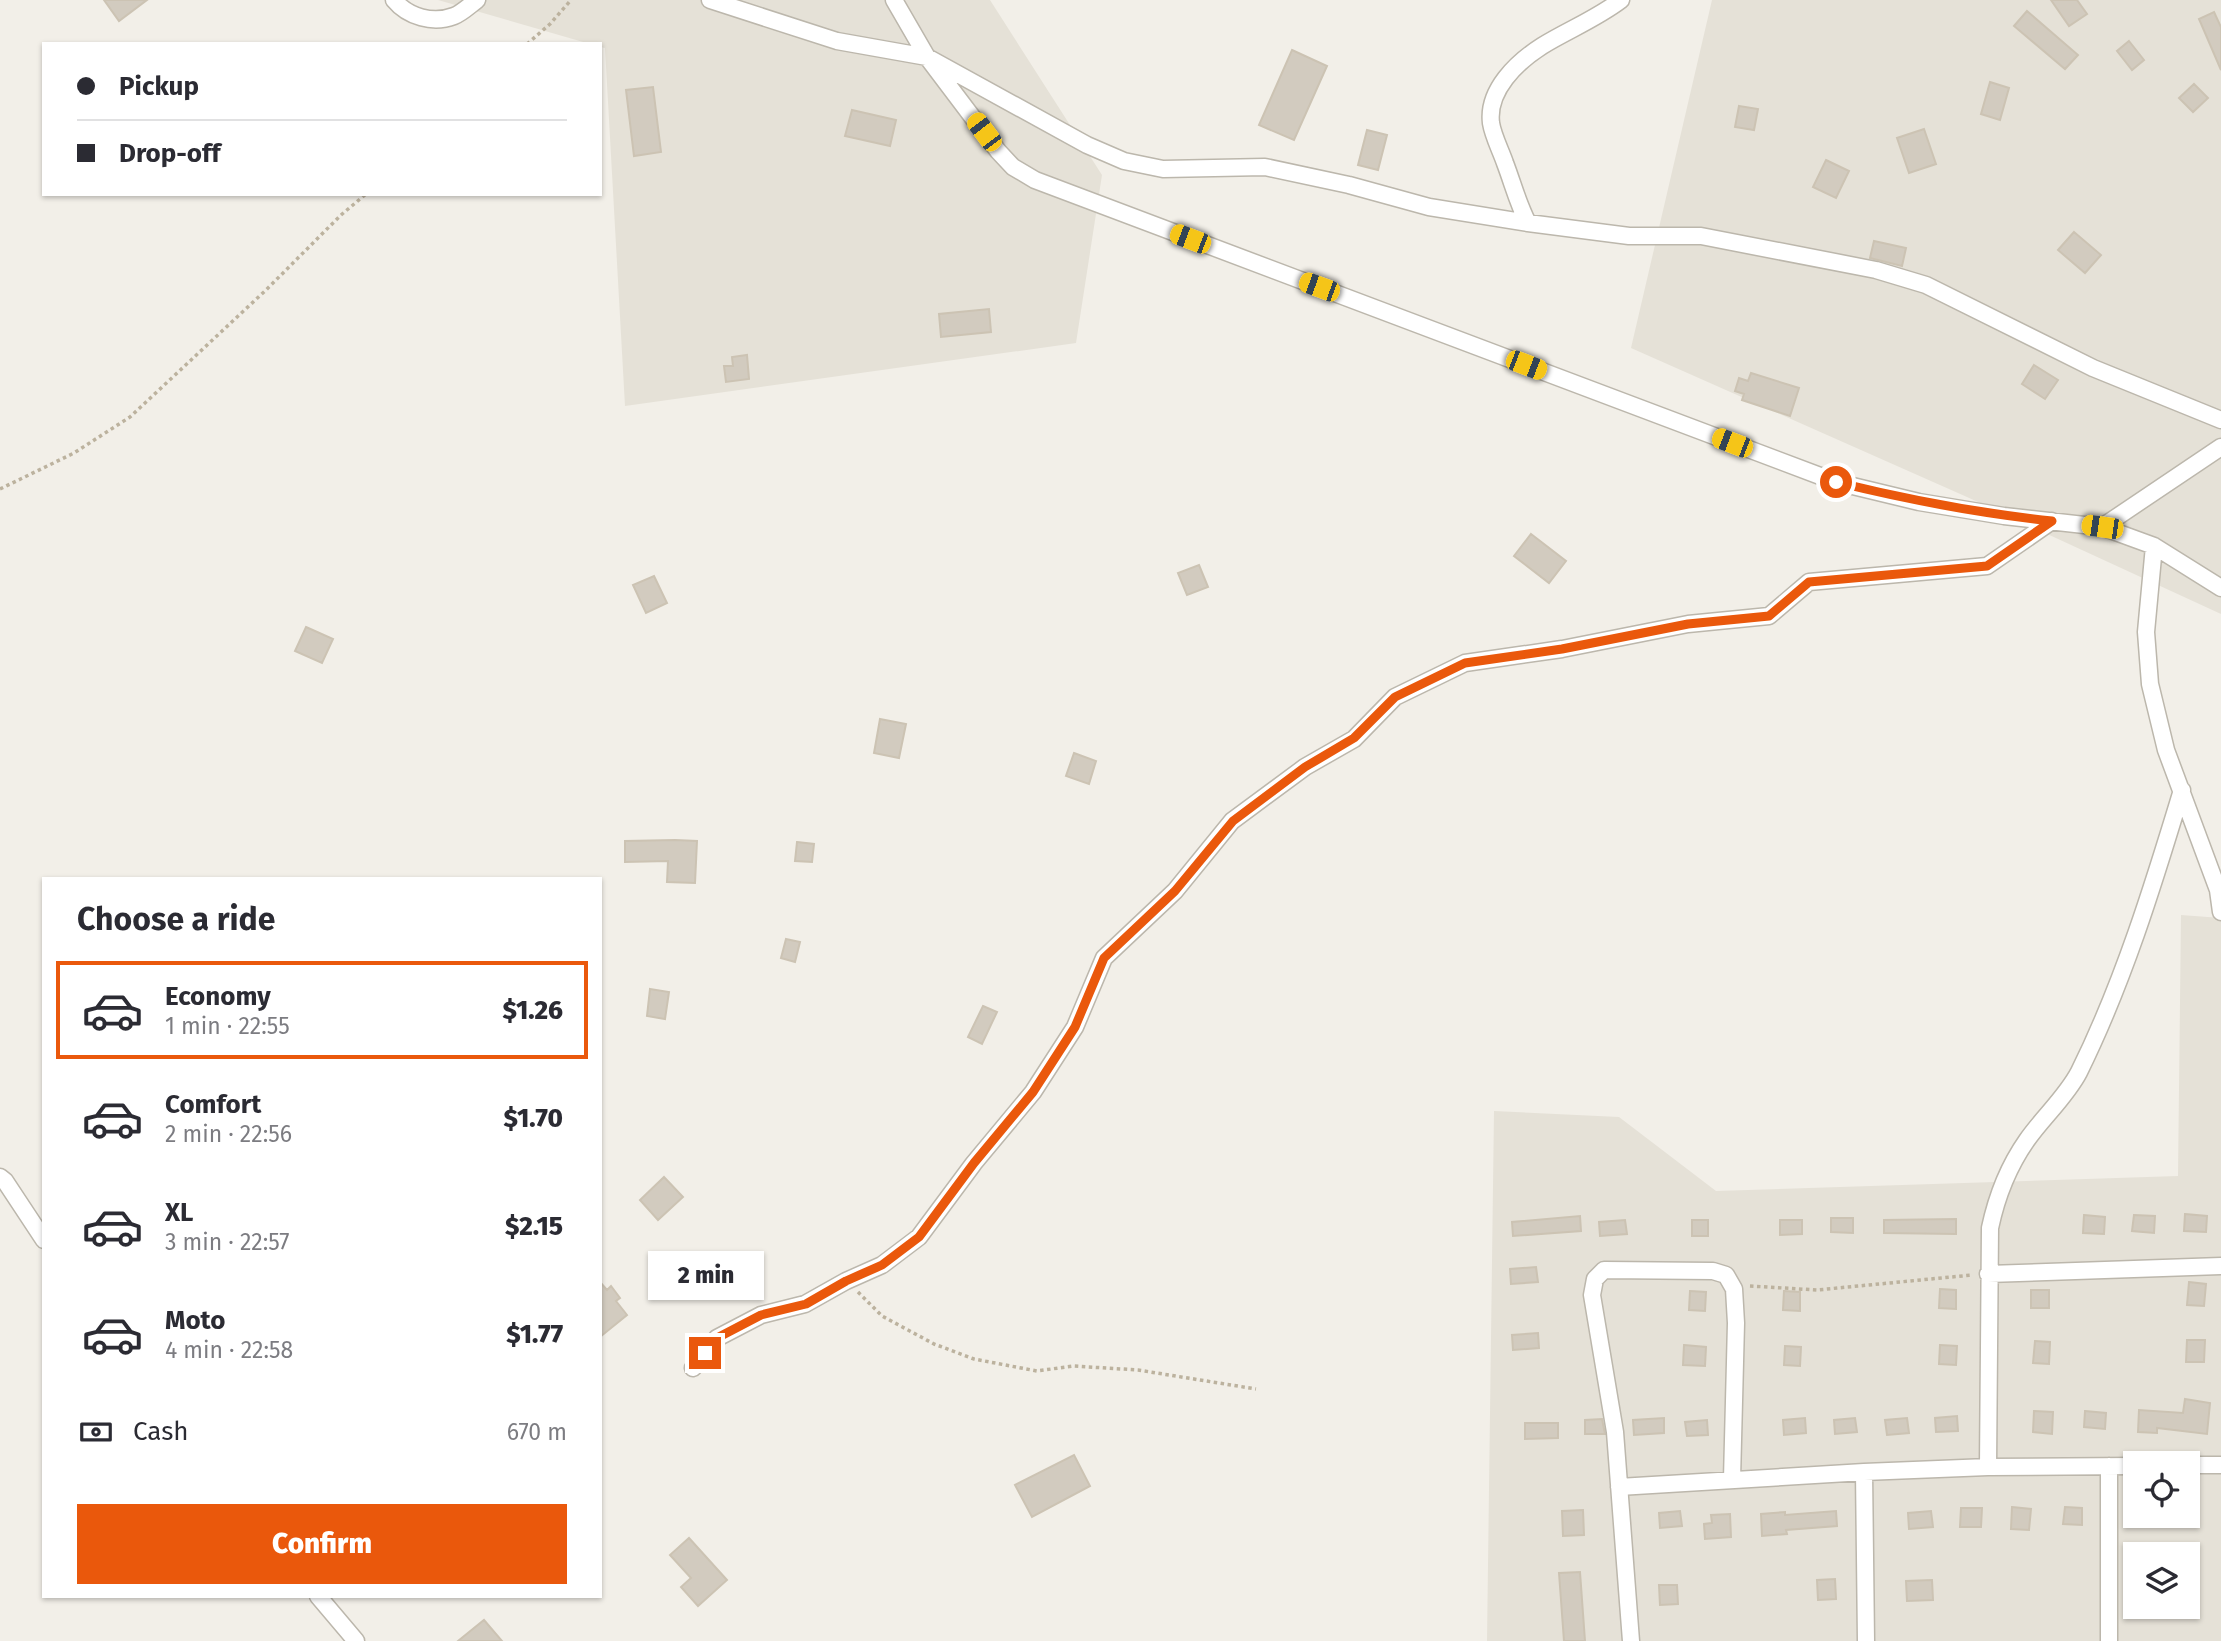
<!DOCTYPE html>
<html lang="en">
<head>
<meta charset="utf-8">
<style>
  body { margin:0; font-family:"Fira Sans",sans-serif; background:#f7f7f7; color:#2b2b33; height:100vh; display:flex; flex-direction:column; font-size:26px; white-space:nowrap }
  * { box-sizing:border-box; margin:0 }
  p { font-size:23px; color:#7c7c81 }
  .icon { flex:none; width:38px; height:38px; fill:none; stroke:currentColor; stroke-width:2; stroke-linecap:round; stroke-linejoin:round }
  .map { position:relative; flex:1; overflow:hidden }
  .details { position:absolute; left:42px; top:877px; width:560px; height:721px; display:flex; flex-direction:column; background:#fff; border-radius:0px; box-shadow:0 2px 5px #0004 }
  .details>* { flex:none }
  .guide { position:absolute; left:42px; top:42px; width:560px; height:154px; border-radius:0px; box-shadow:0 2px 5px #0004; display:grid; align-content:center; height:154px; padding:0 35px; background:#fff }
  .buttons { position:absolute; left:2123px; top:1451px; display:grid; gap:14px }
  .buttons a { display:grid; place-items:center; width:77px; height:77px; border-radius:0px; background:#fff; box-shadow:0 2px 5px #0004; font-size:35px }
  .end { position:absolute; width:32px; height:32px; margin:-16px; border:9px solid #ea580c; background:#fff; box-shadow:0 0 0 4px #fff }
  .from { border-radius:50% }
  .bubble { position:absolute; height:49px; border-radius:0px; background:#fff; box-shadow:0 2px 5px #0004; font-size:23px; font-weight:800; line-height:49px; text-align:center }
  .car { position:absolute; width:21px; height:42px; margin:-21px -10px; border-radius:9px; box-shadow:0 0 5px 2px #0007; background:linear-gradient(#f5c518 24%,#345 0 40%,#f5c518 0 76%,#345 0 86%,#f5c518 0) }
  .guide b { display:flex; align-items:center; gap:24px; height:66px; font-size:26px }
  .guide b+b { border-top:2px solid #e1e1e2 }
  .guide i { width:18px; height:18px; background:#2b2b33 }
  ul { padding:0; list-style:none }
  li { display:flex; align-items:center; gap:21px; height:98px; margin:0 14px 10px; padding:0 21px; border:4px solid transparent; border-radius:0px }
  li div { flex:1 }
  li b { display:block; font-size:26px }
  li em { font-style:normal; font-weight:800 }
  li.active { border-color:#ea580c }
  li>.icon { width:63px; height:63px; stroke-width:1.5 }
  h2 { padding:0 35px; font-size:32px; line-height:84px }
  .pay { display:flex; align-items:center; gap:18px; height:77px; padding:0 35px; font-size:26px }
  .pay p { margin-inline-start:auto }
  .primary-button { display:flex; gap:14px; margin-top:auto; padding:14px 35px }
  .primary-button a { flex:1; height:80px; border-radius:0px; background:#ea580c; color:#fff; font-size:28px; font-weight:800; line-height:80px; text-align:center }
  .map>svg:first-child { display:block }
</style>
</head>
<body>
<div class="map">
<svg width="2221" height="1641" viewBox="0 0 2221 1641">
  <rect width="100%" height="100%" fill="#f2efe8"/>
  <path fill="#e5e1d7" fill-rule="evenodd" d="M438,0H990L1102,175L1076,343L625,406L605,48L600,47V44H590Z
    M1712,0H2221V614L1967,497L1631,348Z
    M2181,915L2221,918V1641H1487L1494,1111L1619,1117L1716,1191L2178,1176ZM2135,1463H2188V1516H2135ZM2135,1554H2188V1606H2135Z"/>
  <path fill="#d2cbbf" stroke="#ccc3b3" stroke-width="2" d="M104,0H147L119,21Z
    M2051,0H2077L2087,14L2069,26Z
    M2027,11L2078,55L2065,69L2014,26Z
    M2214,12L2221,27V70L2199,19Z
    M2129,41L2144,60L2132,70L2117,51Z
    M1292,50L1327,66L1294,140L1259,125Z
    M1990,82L2009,88L2000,120L1981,114Z
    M2194,84L2208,98L2193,112L2179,98Z
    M653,87L661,152L634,156L626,90Z
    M1739,106L1758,109L1754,130L1735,127Z
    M852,110L896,120L890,146L845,136Z
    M1924,129L1936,164L1909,173L1897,138Z
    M1367,130L1387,135L1378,170L1358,165Z
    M1826,160L1849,171L1836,198L1813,187Z
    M2074,232L2101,255L2085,273L2058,250Z
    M1874,241L1906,248L1902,266L1870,258Z
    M989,309L991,332L941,337L939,314Z
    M747,355L749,379L726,382L724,366H733L732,357Z
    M2034,365L2058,380L2045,399L2022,384Z
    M1751,373L1799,388L1790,416L1742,400L1744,394L1735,391L1739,378L1748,381Z
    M1531,534L1566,561L1549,583L1514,556Z
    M1199,565L1208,587L1187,595L1178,573Z
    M654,576L667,603L646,613L633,585Z
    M306,627L333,639L322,663L295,651Z
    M880,719L906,724L899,758L874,753Z
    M1074,753L1096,761L1089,784L1066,776Z
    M675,840L697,841L695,883L667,882L668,861L625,862V841Z
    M797,842L814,844L812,862L795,861Z
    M786,939L800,942L795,962L781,958Z
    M650,989L669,992L665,1019L647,1016Z
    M983,1006L997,1012L982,1044L968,1037Z
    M664,1177L683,1197L658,1220L640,1200Z
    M2185,1214L2207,1216L2206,1232L2184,1231Z
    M2084,1215L2105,1217L2104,1234L2083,1233Z
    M2134,1215L2155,1216L2154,1233L2132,1231Z
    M1580,1216L1581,1231L1513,1236L1512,1222Z
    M1831,1218H1853V1233L1831,1232Z
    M1956,1219V1234L1884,1233V1220Z
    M1625,1220L1627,1234L1600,1236L1599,1222Z
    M1692,1220H1708V1236H1692Z
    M1780,1220H1802V1234L1780,1235Z
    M1536,1267L1538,1282L1511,1284L1510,1269Z
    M600,1282L607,1290L611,1286L620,1298L616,1301L627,1315L600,1337Z
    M2189,1282L2206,1284L2204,1306L2187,1305Z
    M1940,1289L1956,1290V1309L1939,1308Z
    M2031,1290H2049V1308H2031Z
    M1690,1291L1706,1292L1705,1311L1689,1310Z
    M1784,1291L1800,1292V1311L1783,1310Z
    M1538,1333L1539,1348L1513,1350L1512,1335Z
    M2187,1340H2205L2204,1362H2186Z
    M2035,1341L2050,1342L2049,1364L2033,1363Z
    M1684,1345L1706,1347L1705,1366L1683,1365Z
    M1940,1345L1957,1346L1956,1365L1939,1364Z
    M1785,1346L1801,1347L1800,1366L1784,1365Z
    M2185,1399L2210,1403L2207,1434L2157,1428V1433L2138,1432L2139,1410L2183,1413Z
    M2034,1411L2053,1412L2052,1434L2033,1432Z
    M2085,1411L2106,1413L2105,1429L2084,1427Z
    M1957,1416L1958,1431L1936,1432L1935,1418Z
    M1664,1418V1433L1634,1435L1633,1420Z
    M1805,1418L1806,1433L1784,1435L1783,1420Z
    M1855,1418L1857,1432L1835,1434L1834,1420Z
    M1907,1418L1909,1433L1887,1435L1885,1420Z
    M1602,1419L1605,1434H1585V1420Z
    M1707,1420L1708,1435L1687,1436L1685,1422Z
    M1525,1423H1558V1438L1525,1439Z
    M1074,1455L1090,1486L1032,1517L1015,1485Z
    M2012,1507L2031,1509L2029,1530L2011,1529Z
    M2065,1507L2082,1508V1525L2063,1524Z
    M1961,1508H1982L1981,1527H1960Z
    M1583,1510L1584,1535L1563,1536L1562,1511Z
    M1680,1511L1682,1526L1660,1528L1659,1513Z
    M1836,1511L1837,1526L1786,1530L1787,1534L1762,1536L1761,1514L1785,1512V1515Z
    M1931,1511L1933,1527L1909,1529L1908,1513Z
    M1730,1514L1731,1537L1705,1539L1704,1524L1712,1523L1711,1515Z
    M689,1538L727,1580L698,1606L681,1587L691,1578L670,1555Z
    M1580,1572L1585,1641H1564L1559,1573Z
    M1835,1579L1836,1599L1818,1600L1817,1580Z
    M1932,1580L1933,1600L1907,1601L1906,1581Z
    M1659,1585H1677L1678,1604L1660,1605Z
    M484,1620L502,1641H458Z"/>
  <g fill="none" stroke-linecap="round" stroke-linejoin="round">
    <defs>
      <path id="street" d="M394,0C408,17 433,24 454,16C462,13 470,5 477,0
        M710,0L837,41L927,57L1087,145L1124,161L1163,169L1265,167L1349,185L1429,207L1528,223L1629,236H1701L1876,270L1926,285L2093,368L2221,420
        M894,0L927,57L998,151L1013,167L1035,180L1836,482L1919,502L2004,516L2102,527L2154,546L2221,588
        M1528,223C1518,204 1513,184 1505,163C1501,151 1493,136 1491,123C1487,90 1517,62 1542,46C1568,30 1596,19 1621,0
        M2102,527L2221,447
        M2154,546L2146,632L2150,684L2166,750L2218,890L2221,912
        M0,1177L5,1181L44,1240
        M1988,1274L2221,1266
        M693,1368L717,1338L761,1315L805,1304L846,1281L882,1265L919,1237L974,1163L1033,1092L1075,1027L1104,958L1175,891L1232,821L1305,767L1354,739L1395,697L1465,663L1562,649L1688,624L1769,616L1809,582L1987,566L2052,521
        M2188,1465H2221
        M1988,1467L1990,1228C1997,1195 2008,1167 2027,1140C2043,1117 2066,1097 2079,1072C2123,983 2153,886 2182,790
        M1864,1472L1866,1641
        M1619,1487L1864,1472L1988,1467L2135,1466
        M318,1596L356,1641
        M1631,1641L1615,1432L1592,1295L1595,1279L1604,1270L1713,1271L1726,1275L1734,1289L1736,1323L1732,1479
        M2109,1641V1466"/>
    </defs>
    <use href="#street" stroke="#bcb7ac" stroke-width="19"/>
    <path stroke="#bcb29e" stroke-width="3.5" stroke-dasharray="3.5 3.5" stroke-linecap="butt" d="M527,44L550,24L571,0
      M0,489L74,453L130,417L266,290L341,215L366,194
      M1750,1286L1817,1290L1972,1275
      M858,1292L882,1316L934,1344L974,1359L1037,1371L1073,1366L1138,1370L1256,1389"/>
    <use href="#street" stroke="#fff" stroke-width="16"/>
  </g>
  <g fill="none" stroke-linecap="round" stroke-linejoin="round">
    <path stroke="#ea580c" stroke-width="9" d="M705,1353L717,1338L761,1315L806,1304L846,1281L882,1265L919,1237L974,1163L1033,1092L1075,1027L1104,958L1175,891L1233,821L1305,767L1354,738L1395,697L1465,663L1562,649L1688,624L1769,616L1809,582L1987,566L2052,521C1977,513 1909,500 1836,482"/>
  </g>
</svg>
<div class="buttons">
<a><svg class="icon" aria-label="locate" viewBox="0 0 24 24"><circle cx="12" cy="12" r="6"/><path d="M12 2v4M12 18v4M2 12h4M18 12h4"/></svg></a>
<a><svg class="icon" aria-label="layers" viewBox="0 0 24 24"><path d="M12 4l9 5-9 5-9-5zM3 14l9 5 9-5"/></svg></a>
</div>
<i class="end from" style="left:1836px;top:482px"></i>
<i class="end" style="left:705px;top:1353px"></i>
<div class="bubble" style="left:648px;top:1251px;width:116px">2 min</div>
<i class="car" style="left:984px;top:132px;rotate:323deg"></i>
<i class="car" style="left:1190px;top:239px;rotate:291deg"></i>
<i class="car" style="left:1319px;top:287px;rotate:290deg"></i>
<i class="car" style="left:1526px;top:365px;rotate:111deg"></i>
<i class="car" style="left:1732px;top:443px;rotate:291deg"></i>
<i class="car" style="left:2102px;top:527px;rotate:278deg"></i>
<div class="guide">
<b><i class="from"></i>Pickup</b>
<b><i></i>Drop-off</b>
</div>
<section class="details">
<h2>Choose a ride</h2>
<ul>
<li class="active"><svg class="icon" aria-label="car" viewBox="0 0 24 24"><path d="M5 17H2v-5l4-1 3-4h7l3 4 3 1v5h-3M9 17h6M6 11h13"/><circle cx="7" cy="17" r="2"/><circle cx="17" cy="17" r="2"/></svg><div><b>Economy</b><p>1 min · 22:55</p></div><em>$1.26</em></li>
<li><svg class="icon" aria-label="car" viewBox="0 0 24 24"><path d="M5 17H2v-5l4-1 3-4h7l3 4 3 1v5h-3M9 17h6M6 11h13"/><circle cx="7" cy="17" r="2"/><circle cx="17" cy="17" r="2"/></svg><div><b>Comfort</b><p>2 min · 22:56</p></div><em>$1.70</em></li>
<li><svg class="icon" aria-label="car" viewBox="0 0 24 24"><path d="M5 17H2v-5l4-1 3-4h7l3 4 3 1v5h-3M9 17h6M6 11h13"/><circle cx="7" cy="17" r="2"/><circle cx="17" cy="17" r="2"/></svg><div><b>XL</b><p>3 min · 22:57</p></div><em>$2.15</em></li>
<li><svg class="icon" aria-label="car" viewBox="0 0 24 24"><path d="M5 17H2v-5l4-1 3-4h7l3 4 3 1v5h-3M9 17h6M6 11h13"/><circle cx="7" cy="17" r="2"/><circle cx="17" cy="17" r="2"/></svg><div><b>Moto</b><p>4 min · 22:58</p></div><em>$1.77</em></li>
</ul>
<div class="pay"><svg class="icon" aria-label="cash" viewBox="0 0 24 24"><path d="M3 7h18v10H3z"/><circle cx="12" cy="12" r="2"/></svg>Cash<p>670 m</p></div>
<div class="primary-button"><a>Confirm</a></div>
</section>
</div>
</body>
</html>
